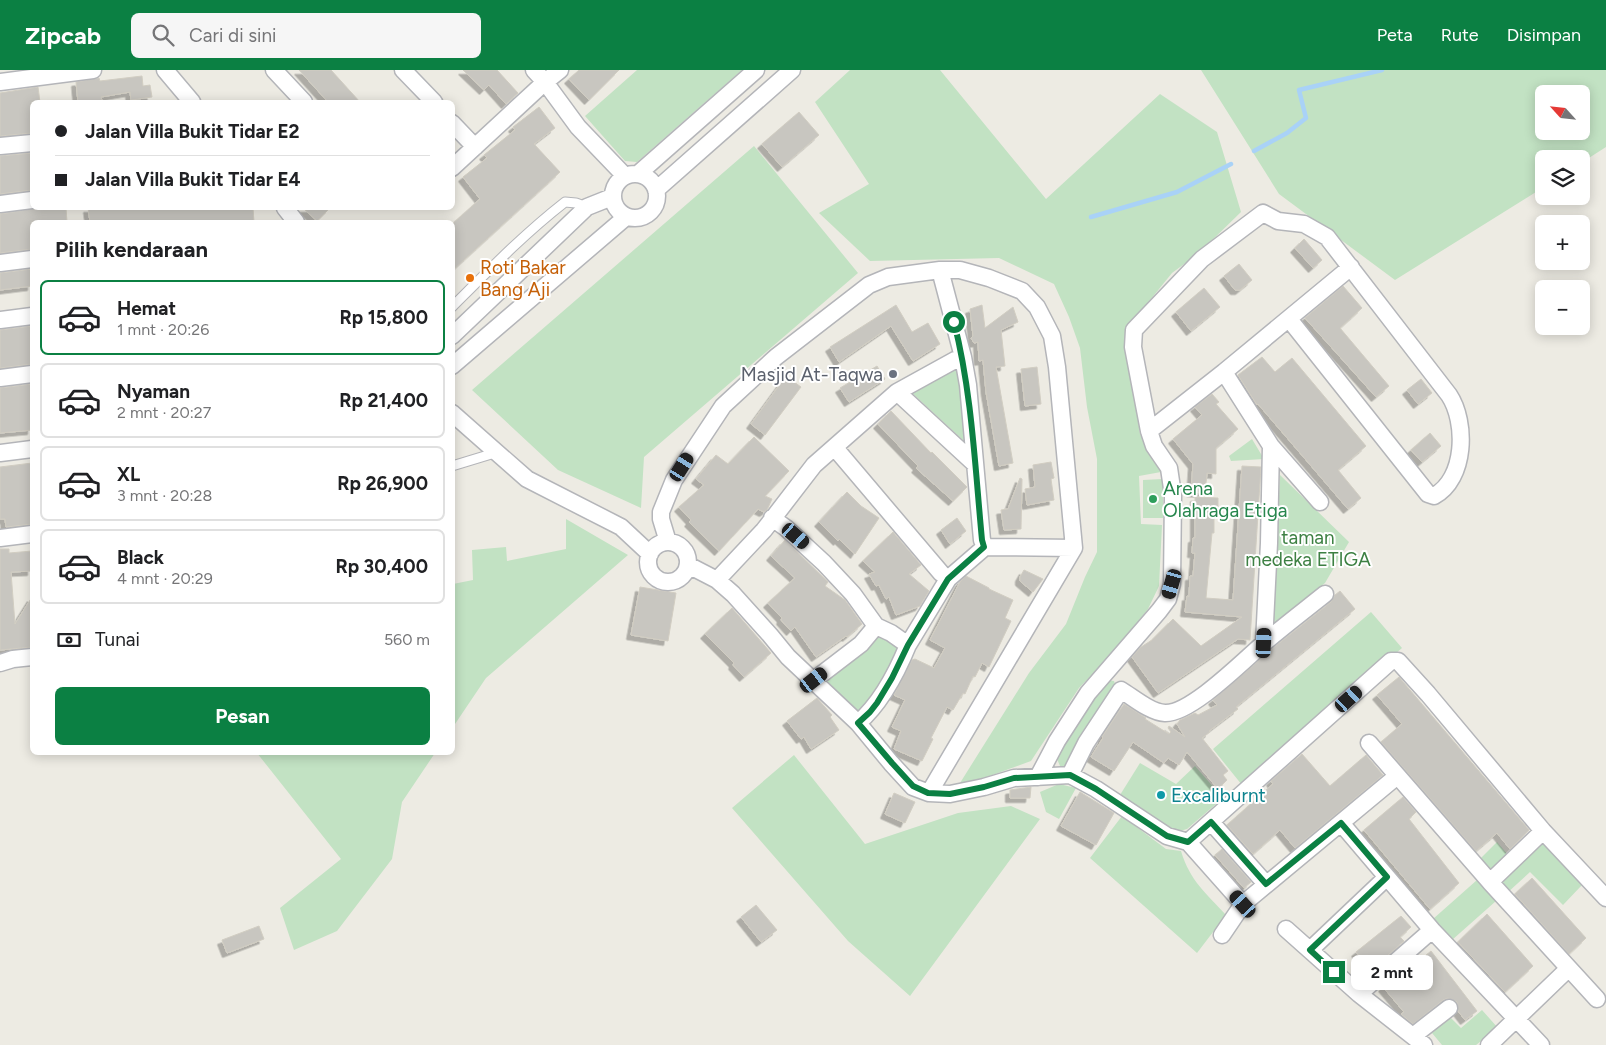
<!DOCTYPE html>
<html lang="id">
<head>
<meta charset="utf-8">
<style>
  body { margin:0; font-family:Figtree,sans-serif; background:#f6f6f6; color:#202124; height:100vh; display:flex; flex-direction:column; font-size:19px; white-space:nowrap }
  * { box-sizing:border-box; margin:0 }
  p { font-size:16px; color:#757577 }
  .icon { flex:none; width:28px; height:28px; fill:none; stroke:currentColor; stroke-width:2; stroke-linecap:round; stroke-linejoin:round }
  .map { position:relative; flex:1; overflow:hidden }
  .sheet { position:absolute; left:30px; top:150px; width:425px; height:535px; display:flex; flex-direction:column; background:#fff; border-radius:8px; box-shadow:0 2px 12px #0003 }
  .sheet>* { flex:none }
  .banner { position:absolute; left:30px; top:30px; width:425px; height:110px; border-radius:8px; box-shadow:0 2px 12px #0003; display:grid; align-content:center; height:110px; padding:0 25px; background:#fff }
  .needle { width:32px; rotate:297deg }
  .buttons { position:absolute; left:1535px; top:15px; display:grid; gap:10px }
  .buttons a { display:grid; place-items:center; width:55px; height:55px; border-radius:8px; background:#fff; box-shadow:0 2px 12px #0003; font-size:25px }
  .end { position:absolute; width:22px; height:22px; margin:-11px; border:6px solid #0b8043; background:#fff; box-shadow:0 0 0 2px #fff }
  .from { border-radius:50% }
  .bubble { position:absolute; height:35px; border-radius:8px; background:#fff; box-shadow:0 2px 12px #0003; font-size:16px; font-weight:700; line-height:35px; text-align:center }
  .car { position:absolute; width:15px; height:30px; margin:-15px -8px; border-radius:6px; box-shadow:0 0 4px 1px #0007; background:linear-gradient(#222 24%,#8ab4d8 0 40%,#222 0 76%,#8ab4d8 0 86%,#222 0) }
  .banner b { display:flex; align-items:center; gap:18px; height:48px; font-size:19px }
  .banner b+b { border-top:1px solid #e0e0e0 }
  .banner i { width:12px; height:12px; background:#202124 }
  ul { padding:0; list-style:none }
  li { display:flex; align-items:center; gap:15px; height:75px; margin:0 10px 8px; padding:0 15px; border:2px solid #e0e0e0; border-radius:8px }
  li div { flex:1 }
  li b { display:block; font-size:19px }
  li em { font-style:normal; font-weight:700 }
  li.selected { border-color:#0b8043 }
  li>.icon { width:45px; height:45px; stroke-width:1.5 }
  h2 { padding:0 25px; font-size:22px; line-height:60px }
  .pay { display:flex; align-items:center; gap:12px; height:55px; padding:0 25px; font-size:19px }
  .pay p { margin-inline-start:auto }
  .button { display:flex; gap:10px; margin-top:auto; padding:10px 25px }
  .button a { flex:1; height:58px; border-radius:8px; background:#0b8043; color:#fff; font-size:20px; font-weight:700; line-height:58px; text-align:center }
  header { display:flex; align-items:center; gap:30px; box-sizing:border-box; height:70px; padding:0 25px; background:#0b8043; color:#fff }
  header strong { font-size:24px }
  nav { display:flex; gap:28px; margin-inline-start:auto; font-size:18px }
  .search { width:350px; height:45px; background:#f6f6f6; display:flex; align-items:center; gap:12px; box-sizing:border-box; padding:0 18px; border-radius:8px; color:#757577; font-size:19px }
  .map>svg:first-child { display:block }
</style>
</head>
<body>
<header>
<strong>Zipcab</strong>
<div class="search"><svg class="icon" aria-label="search" viewBox="0 0 24 24"><circle cx="10" cy="10" r="6"/><path d="M15 15l6 6"/></svg>Cari di sini</div>
<nav><a>Peta</a><a>Rute</a><a>Disimpan</a></nav>
</header>
<div class="map">
<svg width="1606" height="975" viewBox="0 0 1606 975">
  <defs>
    <filter id="shadow"><feDropShadow dx="-4.5" dy="4.5" stdDeviation="0" flood-color="#0004"/></filter>
  </defs>
  <rect width="100%" height="100%" fill="#edebe3"/>
  <path fill="#c2e2c3" fill-rule="evenodd" d="M637,0H742L637,92L625,91L585,46Z
    M850,0H940L1046,129L1160,24L1217,62L1241,142L1199,183L1172,203L1125,261L1140,364L1161,402L1139,406L1141,454L1162,455L1159,516L1148,539L1116,580L1079,618L1031,691L984,708L960,713L1029,603L1066,554L1085,507L1097,482V389L1087,337L1080,278L1069,247L1054,214L999,188L870,191L819,143L869,114L815,32Z
    M1201,0H1606V77L1581,93V89H1544V117L1395,210L1279,124ZM1544,24H1581V61H1544Z
    M754,76L858,203L644,387L641,438L558,400L472,320Z
    M958,296L966,373L911,322Z
    M1252,369L1264,389L1231,391L1229,386Z
    M1280,405L1349,472L1325,513L1273,555Z
    M1163,409V448H1143V410Z
    M566,449L628,485L486,608L453,657V514L473,510L472,480L506,477L507,491L566,479Z
    M1371,542L1402,578L1242,715L1213,679Z
    M878,564L899,578C888,602 877,623 858,642L826,611Z
    M1106,610L1114,611L1117,619L1066,697L1060,696L1057,689L1063,674Z
    M257,683H435L402,732L392,789L337,861L294,880L280,838L341,789Z
    M794,685L865,774L958,743L1011,736L1040,749L910,926L848,871L732,738Z
    M1140,693L1176,714L1195,696L1223,728L1187,759L1180,761L1174,760L1120,725Z
    M1059,714L1076,718L1059,749L1046,742L1040,722Z
    M1122,746L1166,779L1181,781C1190,811 1206,823 1226,845L1197,883L1090,788Z
    M1543,771L1582,815L1563,835L1530,802L1506,824L1498,817Z
    M1497,772L1509,786L1489,806L1475,794Z
    M1477,810L1496,831L1452,870L1433,849Z
    M1482,940L1498,958L1476,975H1442L1432,963L1449,946L1461,958Z"/>
  <g fill="none" stroke-linecap="round" stroke-linejoin="round">
    <path stroke="#a9d2f7" stroke-width="4.5" d="M1254,81L1287,63L1306,48L1299,20L1382,0
      M1091,147L1177,122L1231,94"/>
  </g>
  <path fill="#c8c6c0" stroke="#d1cdc2" filter="url(#shadow)" d="M299,0H331L360,32H328Z
    M463,0H497L518,23L506,34L489,15L484,20Z
    M579,0H619L589,30L569,9Z
    M142,6L143,16L150,15L152,27L131,30L130,22L101,27L102,31L78,32L76,12L99,8L100,11Z
    M38,17L40,32H32V63L0,66V23Z
    M539,37L555,58L534,74L560,102L452,201V154L480,129L463,107L487,88L484,85L515,60L513,57Z
    M799,42L819,65L782,97L762,74Z
    M32,83V120L0,124V86Z
    M38,138H66L67,152H32V179L0,183V144Z
    M88,138H253L254,152H90Z
    M303,138H330L317,151Z
    M1304,169L1322,190L1313,198L1295,178Z
    M1239,194L1252,210L1240,220H1235L1224,206Z
    M32,199V216L0,220V203Z
    M1343,216L1362,238L1340,258L1389,316L1376,327L1305,248Z
    M1204,218L1220,237L1191,261L1176,242Z
    M896,235L912,262L928,253L940,274L913,291L891,256L839,292L830,277Z
    M982,235L985,258L1013,237L1018,252L1001,260L1005,296L996,297L1013,393L999,396L986,322L983,290L979,291L978,272L974,273L971,268L973,266L970,239Z
    M32,256V294L0,298V260Z
    M1262,287L1275,302L1292,288L1366,376L1338,400L1361,428L1348,439L1258,334L1257,335L1238,305Z
    M877,296L885,309L849,332L840,318Z
    M1037,297L1041,334L1025,336L1021,299Z
    M786,306L801,317L765,365L751,354Z
    M1421,309L1432,323L1418,334L1407,320Z
    M32,314V360L0,363V318Z
    M1212,324L1219,332L1216,334L1238,359L1216,378V404L1207,403L1205,423L1191,422L1193,394L1173,369L1202,345L1195,337Z
    M891,341L931,383L932,382L967,417L953,431L916,398L918,396L878,354Z
    M1430,363L1441,376L1422,392L1411,380Z
    M754,367L789,401L765,426L772,429L767,440L764,442L758,439L719,481L689,452L691,450L679,437L704,415L696,409L716,385L728,394Z
    M1051,392L1054,408L1051,409L1054,430L1027,435L1025,419L1035,417L1033,395Z
    M32,393V454L6,457L5,449H0V397Z
    M1242,396L1261,397L1250,570L1238,569L1158,623L1132,587L1141,577L1152,570L1173,549L1201,576L1242,547L1185,542L1187,526L1189,527L1190,506H1193L1195,483H1192L1193,468H1195V427L1218,428V444L1214,443V463H1212L1206,528L1233,530Z
    M1020,408L1022,409L1021,459L1004,460L1001,440L1008,439Z
    M847,422L861,436L879,448L855,484L839,469L838,471L819,452Z
    M957,448L966,461L950,474L941,460Z
    M893,462L921,495L909,504L929,521L920,536L896,545L889,527L886,529L879,515L876,516L869,504L875,502L863,491Z
    M785,470L828,512L825,516L845,530L862,554L847,567L846,566L816,587L795,557L791,561L781,550L782,548L768,533L795,508L771,486Z
    M0,479H9V483L32,481V501L11,502L15,554L32,527V577L0,580Z
    M1024,500L1043,509L1033,522L1020,511V507Z
    M966,506L989,518V519L1013,530L1005,548L1011,551L989,597L982,593L975,607L973,606L965,624L963,623L953,640L947,637L931,668L933,669L922,691L894,679L901,661L892,657L905,630L894,625L912,590L915,589L934,598L945,578L930,570L960,512Z
    M640,517L676,523L668,571L631,565Z
    M1340,521L1355,539L1236,637L1238,639L1209,661L1210,662L1202,668L1228,701L1223,705L1227,710L1218,719L1187,682L1179,695L1168,688L1164,693L1133,672L1114,701L1091,687L1103,668L1102,667L1124,634L1146,648L1145,649L1169,664L1171,662L1168,658L1169,656L1185,667L1177,654L1180,650L1195,643L1198,645L1217,635L1213,630L1278,574L1331,532L1335,525Z
    M732,538L771,583L744,607L733,595L734,593L705,564Z
    M1399,607L1529,760L1510,779L1497,763L1476,781L1381,672L1402,654L1377,625Z
    M817,628L832,645L830,647L839,660L811,679L804,667L801,669L787,651Z
    M1302,684L1330,716L1366,685L1383,705L1295,778L1280,760L1253,784L1227,755L1273,714L1271,711Z
    M1031,717L1030,728H1010V720Z
    M1080,722L1114,743L1096,775L1061,756Z
    M894,723L915,732L905,753L885,744Z
    M1403,727L1416,742L1409,749L1459,813L1430,839L1364,760Z
    M1222,779L1251,812L1244,818L1215,785Z
    M1532,808L1586,868L1569,884L1515,824Z
    M756,835L777,860L761,872L741,847Z
    M1487,844L1533,896L1505,922L1458,872Z
    M1401,846L1411,857L1400,867L1404,871L1371,900L1356,882Z
    M259,856L264,869L227,883L222,870Z
    M1431,881L1477,941L1465,950L1458,941L1457,932L1448,928L1443,930L1413,954L1401,944L1404,942L1383,917L1417,887L1420,890Z"/>
  <g fill="none" stroke-linecap="round" stroke-linejoin="round">
    <defs>
      <path id="service" d="M452,237C489,200 524,164 565,132L576,133L587,137
        M452,396L498,382"/>
      <path id="minor" d="M165,0L192,32
        M274,0L304,32
        M403,0L434,32
        M534,0L545,12L560,0
        M0,12L93,0
        M452,53L475,77
        M0,76L32,73
        M452,98L545,12L578,57L625,106
        M613 126a22 22 0 1 1 44 0a22 22 0 1 1-44 0Z
        M638,104L756,0
        M656,120L792,0
        M0,134L32,130
        M285,138L296,152
        M0,193L32,189
        M940,200L963,287L968,315L982,470L985,477
        M0,250L32,246
        M452,266L587,137L612,127
        M452,296L626,147
        M1224,302L1271,376L1320,432
        M0,308L32,304
        M897,322L955,290L963,287
        M452,343L527,409L621,457L650,484
        M1149,361L1224,302L1351,197
        M835,378L941,503L948,509
        M0,383L32,379
        M772,448L786,458L824,493L853,524L876,556L891,563L908,575C897,602 880,634 858,653
        M0,468L32,464
        M648 492a20 20 0 1 1 40 0a20 20 0 1 1-40 0Z
        M668,472L661,449V442L674,410L723,336L776,287L869,215L888,207L940,200H960L989,208L1022,221L1037,237L1052,266L1057,297L1074,478L929,723
        M688,495L717,510L733,524L770,565L788,587L858,653L891,693L913,717L929,723L950,724L984,717L1014,708L1070,705L1096,719L1167,766L1188,772
        M717,510L764,460L814,395L897,322L975,394
        M1264,573L1269,473L1271,376
        M908,575L948,509L985,477L1074,478
        M0,593L13,589L32,587
        M814,610L861,574L876,556
        M1369,673L1490,812L1597,929
        M1070,705L1086,673L1121,620C1134,628 1150,642 1165,643C1191,644 1244,590 1264,573C1284,556 1305,540 1325,524
        M1038,707L1057,671L1088,623L1159,541L1168,529L1172,514L1173,425L1169,398L1154,376L1149,361L1133,277L1134,260L1202,189L1263,143L1278,151L1304,154L1327,167L1449,325C1467,352 1466,409 1434,426L1428,424L1289,249
        M1211,752L1266,814
        M1341,753L1432,860L1541,975
        M1188,772L1391,591H1398L1428,624L1543,761L1606,828
        M1188,772L1243,834
        M1490,812L1543,761
        M1286,859L1359,924L1424,975
        M1222,865L1243,834L1396,707
        M1310,880L1387,807
        M1359,924L1432,860
        M1413,966L1449,938
        M1489,975L1568,899"/>
    </defs>
    <use href="#service" stroke="#b4b5b9" stroke-width="11"/>
    <use href="#minor" stroke="#b4b5b9" stroke-width="19"/>
    <use href="#service" stroke="#fff" stroke-width="9"/>
    <use href="#minor" stroke="#fff" stroke-width="16"/>
  </g>
  <g fill="none" stroke-linecap="round" stroke-linejoin="round">
    <path stroke="#0b8043" stroke-width="6" d="M954,252C972,323 975,397 982,470L984,477L948,509L908,575L892,608L877,633L870,642L858,653L892,693L913,716L928,723L950,724L984,717L1014,708L1070,705L1096,719L1167,766L1188,772L1211,752L1266,814L1341,753L1387,807L1310,880L1334,902"/>
  </g>
  <circle fill="#e8710a" stroke="#fff" stroke-width="2" cx="470" cy="208" r="5"/>
  <circle fill="#6b7280" stroke="#fff" stroke-width="2" cx="893" cy="304" r="5"/>
  <circle fill="#2e9e5b" stroke="#fff" stroke-width="2" cx="1153" cy="429" r="5"/>
  <circle fill="#0f9aa8" stroke="#fff" stroke-width="2" cx="1161" cy="725" r="5"/>
  <g text-anchor="middle" stroke-width="4" stroke-linejoin="round" paint-order="stroke">
    <g font-size="19" fill="#c56008" stroke="#fff" text-anchor="start">
      <text x="480" y="204">Roti Bakar<tspan x="480" dy="22">Bang Aji</tspan></text>
    </g>
    <g font-size="19" fill="#5b616d" stroke="#fff" text-anchor="end">
      <text x="883" y="311">Masjid At-Taqwa</text>
    </g>
    <g font-size="19" fill="#27864d" stroke="#fff" text-anchor="start">
      <text x="1163" y="425">Arena<tspan x="1163" dy="22">Olahraga Etiga</tspan></text>
    </g>
    <g font-size="19" fill="#3d8043" stroke="#fff">
      <text x="1308" y="474">taman<tspan x="1308" dy="22">medeka ETIGA</tspan></text>
    </g>
    <g font-size="19" fill="#0d838f" stroke="#fff" text-anchor="start">
      <text x="1171" y="732">Excaliburnt</text>
    </g>
  </g>
</svg>
<div class="buttons">
<a><svg class="needle" viewBox="-14 -14 28 28"><path d="M0-13l5 13h-10z" fill="#e53935"/><path d="M0 13l5-13h-10z" fill="#757577"/></svg></a>
<a><svg class="icon" aria-label="layers" viewBox="0 0 24 24"><path d="M12 4l9 5-9 5-9-5zM3 14l9 5 9-5"/></svg></a>
<a>+</a>
<a>−</a>
</div>
<i class="end from" style="left:954px;top:252px"></i>
<i class="end" style="left:1334px;top:902px"></i>
<div class="bubble" style="left:1351px;top:885px;width:82px">2 mnt</div>
<i class="car" style="left:682px;top:397px;rotate:32deg"></i>
<i class="car" style="left:796px;top:466px;rotate:131deg"></i>
<i class="car" style="left:1172px;top:514px;rotate:196deg"></i>
<i class="car" style="left:1264px;top:573px;rotate:3deg"></i>
<i class="car" style="left:814px;top:610px;rotate:52deg"></i>
<i class="car" style="left:1349px;top:629px;rotate:48deg"></i>
<i class="car" style="left:1243px;top:834px;rotate:318deg"></i>
<div class="banner">
<b><i class="from"></i>Jalan Villa Bukit Tidar E2</b>
<b><i></i>Jalan Villa Bukit Tidar E4</b>
</div>
<section class="sheet">
<h2>Pilih kendaraan</h2>
<ul>
<li class="selected"><svg class="icon" aria-label="car" viewBox="0 0 24 24"><path d="M5 17H2v-5l4-1 3-4h7l3 4 3 1v5h-3M9 17h6M6 11h13"/><circle cx="7" cy="17" r="2"/><circle cx="17" cy="17" r="2"/></svg><div><b>Hemat</b><p>1 mnt · 20:26</p></div><em>Rp 15,800</em></li>
<li><svg class="icon" aria-label="car" viewBox="0 0 24 24"><path d="M5 17H2v-5l4-1 3-4h7l3 4 3 1v5h-3M9 17h6M6 11h13"/><circle cx="7" cy="17" r="2"/><circle cx="17" cy="17" r="2"/></svg><div><b>Nyaman</b><p>2 mnt · 20:27</p></div><em>Rp 21,400</em></li>
<li><svg class="icon" aria-label="car" viewBox="0 0 24 24"><path d="M5 17H2v-5l4-1 3-4h7l3 4 3 1v5h-3M9 17h6M6 11h13"/><circle cx="7" cy="17" r="2"/><circle cx="17" cy="17" r="2"/></svg><div><b>XL</b><p>3 mnt · 20:28</p></div><em>Rp 26,900</em></li>
<li><svg class="icon" aria-label="car" viewBox="0 0 24 24"><path d="M5 17H2v-5l4-1 3-4h7l3 4 3 1v5h-3M9 17h6M6 11h13"/><circle cx="7" cy="17" r="2"/><circle cx="17" cy="17" r="2"/></svg><div><b>Black</b><p>4 mnt · 20:29</p></div><em>Rp 30,400</em></li>
</ul>
<div class="pay"><svg class="icon" aria-label="cash" viewBox="0 0 24 24"><path d="M3 7h18v10H3z"/><circle cx="12" cy="12" r="2"/></svg>Tunai<p>560 m</p></div>
<div class="button"><a>Pesan</a></div>
</section>
</div>
</body>
</html>
